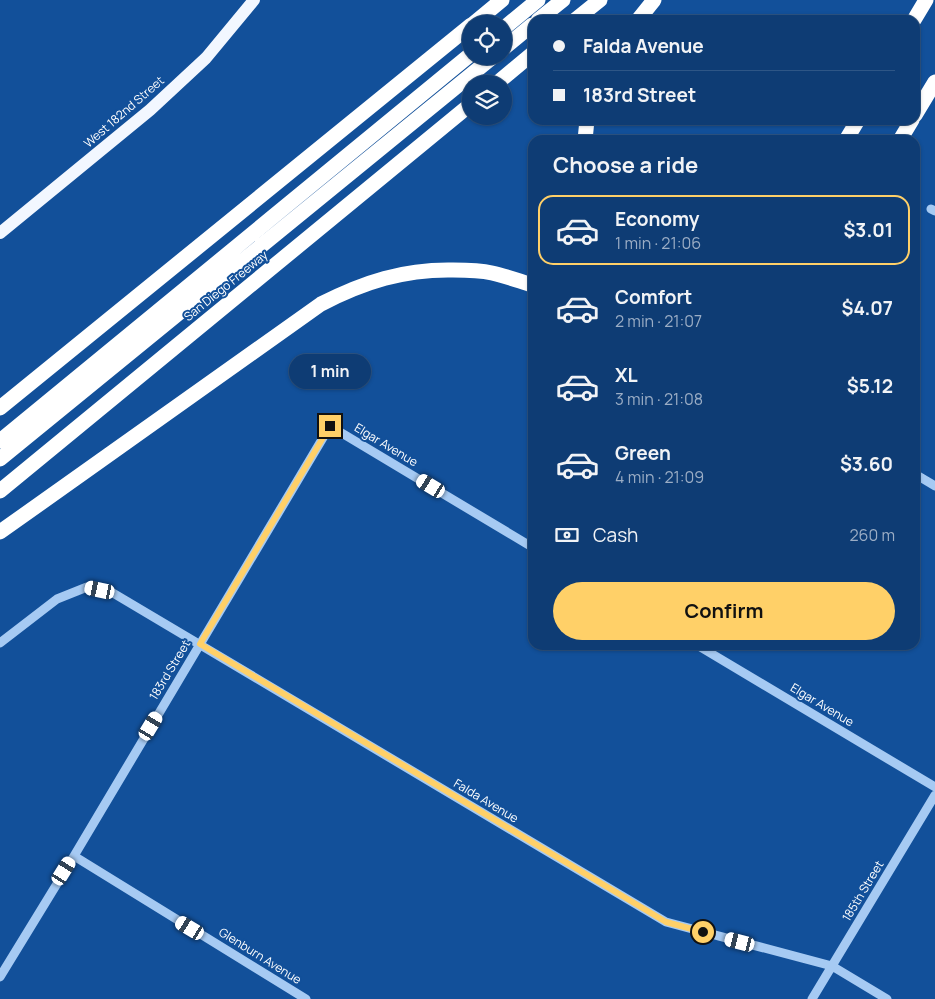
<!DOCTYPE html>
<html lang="en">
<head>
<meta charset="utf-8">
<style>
  body { margin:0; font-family:Manrope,sans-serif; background:#1c477c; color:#f1f3f6; height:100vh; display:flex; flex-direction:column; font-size:19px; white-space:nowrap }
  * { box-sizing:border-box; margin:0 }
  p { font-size:16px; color:#9badc5 }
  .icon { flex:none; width:28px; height:28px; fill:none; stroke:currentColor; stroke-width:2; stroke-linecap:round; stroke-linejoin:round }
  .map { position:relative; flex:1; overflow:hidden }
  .sheet { position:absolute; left:528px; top:135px; width:392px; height:515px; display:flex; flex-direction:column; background:#0e3c74; border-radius:15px; box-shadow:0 1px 4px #0004,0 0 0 1px #2e5686 }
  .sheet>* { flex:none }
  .guide { position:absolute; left:528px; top:15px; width:392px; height:110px; border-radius:15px; box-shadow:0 1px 4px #0004,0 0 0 1px #2e5686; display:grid; align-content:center; height:110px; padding:0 25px; background:#0e3c74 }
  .buttons { position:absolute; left:462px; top:15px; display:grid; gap:10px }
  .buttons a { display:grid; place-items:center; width:50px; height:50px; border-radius:50%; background:#0e3c74; box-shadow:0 1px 4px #0004,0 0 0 1px #2e5686; font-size:25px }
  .end { position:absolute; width:22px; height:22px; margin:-11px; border:6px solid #ffd068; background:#111; box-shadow:0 0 0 2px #111 }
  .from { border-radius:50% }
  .bubble { position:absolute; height:35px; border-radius:18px; background:#0e3c74; box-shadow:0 1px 4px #0004,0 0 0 1px #2e5686; font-size:16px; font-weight:700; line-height:35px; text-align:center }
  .car { position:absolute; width:15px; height:30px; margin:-15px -8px; border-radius:6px; box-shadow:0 0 4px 1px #0007; background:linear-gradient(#fff 24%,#345 0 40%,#fff 0 76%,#345 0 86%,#fff 0) }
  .guide b { display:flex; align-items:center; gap:18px; height:48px; font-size:19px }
  .guide b+b { border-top:1px solid #2e5686 }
  .guide i { width:12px; height:12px; background:#f1f3f6 }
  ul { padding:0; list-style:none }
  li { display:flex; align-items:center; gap:15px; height:70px; margin:0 10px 8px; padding:0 15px; border:2px solid transparent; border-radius:15px }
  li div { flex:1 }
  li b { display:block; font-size:19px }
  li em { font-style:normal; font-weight:700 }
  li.on { border-color:#ffd068 }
  li>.icon { width:45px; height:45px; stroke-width:1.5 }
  h2 { padding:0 25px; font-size:22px; line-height:60px }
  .pay { display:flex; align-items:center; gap:12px; height:55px; padding:0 25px; font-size:19px }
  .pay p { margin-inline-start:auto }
  .primary-button { display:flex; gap:10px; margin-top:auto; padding:10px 25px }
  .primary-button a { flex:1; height:58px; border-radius:30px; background:#ffd068; color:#111; font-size:20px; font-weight:700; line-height:58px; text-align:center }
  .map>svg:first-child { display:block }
</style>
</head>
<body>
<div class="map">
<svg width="935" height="999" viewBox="0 0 935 999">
  <rect width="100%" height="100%" fill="#12509a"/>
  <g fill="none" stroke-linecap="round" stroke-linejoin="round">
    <path stroke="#a6caf3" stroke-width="9" d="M931,209L935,211
      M915,474L935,486
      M0,643L57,599L87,587L113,593L666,922L832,966L887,999
      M697,645L935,787
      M74,856L306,999
      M0,977L74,856L330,426L532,547
      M812,999L935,795"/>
    <path stroke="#f2f7ff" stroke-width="12" d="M0,233L150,110L206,58L254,0"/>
    <path stroke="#fff" stroke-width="15" d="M538,20L563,0
      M575,20L600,0
      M638,20L654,0
      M914,20L926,0
      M473,24L502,0
      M504,28L538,0
      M504,48L532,25
      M496,84L532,54
      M915,115L935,82
      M585,140L587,120
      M846,140L858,120
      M900,140L912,120
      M0,408L471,25
      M0,441L471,54
      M0,459L494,56
      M0,491L471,104
      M0,532L321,304C364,282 404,269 453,270C466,270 479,270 492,273C506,276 519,281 532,285"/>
  </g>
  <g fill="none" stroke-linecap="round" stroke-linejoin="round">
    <path stroke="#ffd068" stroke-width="6" d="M330,426L200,644L666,922L703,932"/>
  </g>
  <g text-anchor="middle" stroke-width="4" stroke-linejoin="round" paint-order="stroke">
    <g font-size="12" fill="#fff" stroke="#12509a">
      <text transform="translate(124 112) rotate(-41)" y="4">West 182nd Street</text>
      <text transform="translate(226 286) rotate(-39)" y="4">San Diego Freeway</text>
      <text transform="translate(386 445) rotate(31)" y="4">Elgar Avenue</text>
      <text transform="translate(170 670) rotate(-59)" y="4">183rd Street</text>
      <text transform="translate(822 705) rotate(31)" y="4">Elgar Avenue</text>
      <text transform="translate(486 801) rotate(31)" y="4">Falda Avenue</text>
      <text transform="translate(863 891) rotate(-59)" y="4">185th Street</text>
      <text transform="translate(260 956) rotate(32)" y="4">Glenburn Avenue</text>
    </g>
  </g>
</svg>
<div class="buttons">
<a><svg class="icon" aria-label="locate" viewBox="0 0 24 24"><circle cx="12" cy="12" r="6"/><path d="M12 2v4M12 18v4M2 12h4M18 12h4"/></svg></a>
<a><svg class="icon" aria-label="layers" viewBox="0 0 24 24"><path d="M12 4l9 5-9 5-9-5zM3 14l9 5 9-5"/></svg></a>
</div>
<i class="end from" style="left:703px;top:932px"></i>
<i class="end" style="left:330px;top:426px"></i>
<div class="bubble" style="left:289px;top:354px;width:82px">1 min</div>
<i class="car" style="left:431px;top:486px;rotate:301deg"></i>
<i class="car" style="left:100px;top:590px;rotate:282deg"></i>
<i class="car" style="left:151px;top:726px;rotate:31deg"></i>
<i class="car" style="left:64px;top:871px;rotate:32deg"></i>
<i class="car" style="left:190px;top:928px;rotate:301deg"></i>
<i class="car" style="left:740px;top:942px;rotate:284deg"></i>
<div class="guide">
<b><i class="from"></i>Falda Avenue</b>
<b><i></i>183rd Street</b>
</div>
<section class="sheet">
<h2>Choose a ride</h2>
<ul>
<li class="on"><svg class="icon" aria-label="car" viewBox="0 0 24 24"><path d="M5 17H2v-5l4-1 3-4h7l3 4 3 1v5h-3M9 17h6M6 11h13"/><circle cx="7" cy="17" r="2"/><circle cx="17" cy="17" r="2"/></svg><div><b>Economy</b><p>1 min · 21:06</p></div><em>$3.01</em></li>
<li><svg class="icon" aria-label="car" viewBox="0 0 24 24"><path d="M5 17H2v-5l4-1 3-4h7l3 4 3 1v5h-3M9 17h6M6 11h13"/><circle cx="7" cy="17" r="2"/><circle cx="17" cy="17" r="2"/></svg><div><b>Comfort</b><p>2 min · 21:07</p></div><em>$4.07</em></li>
<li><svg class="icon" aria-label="car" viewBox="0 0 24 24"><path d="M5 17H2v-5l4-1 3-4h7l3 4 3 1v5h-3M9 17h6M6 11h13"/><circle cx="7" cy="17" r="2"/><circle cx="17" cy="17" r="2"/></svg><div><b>XL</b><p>3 min · 21:08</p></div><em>$5.12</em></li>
<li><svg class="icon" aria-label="car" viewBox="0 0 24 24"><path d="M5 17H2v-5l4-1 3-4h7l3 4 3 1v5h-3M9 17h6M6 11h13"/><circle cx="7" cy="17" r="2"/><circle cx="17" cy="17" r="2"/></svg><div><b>Green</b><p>4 min · 21:09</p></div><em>$3.60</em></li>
</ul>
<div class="pay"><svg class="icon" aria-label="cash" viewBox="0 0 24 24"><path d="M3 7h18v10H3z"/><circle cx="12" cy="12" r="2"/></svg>Cash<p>260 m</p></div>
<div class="primary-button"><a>Confirm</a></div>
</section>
</div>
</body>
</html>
